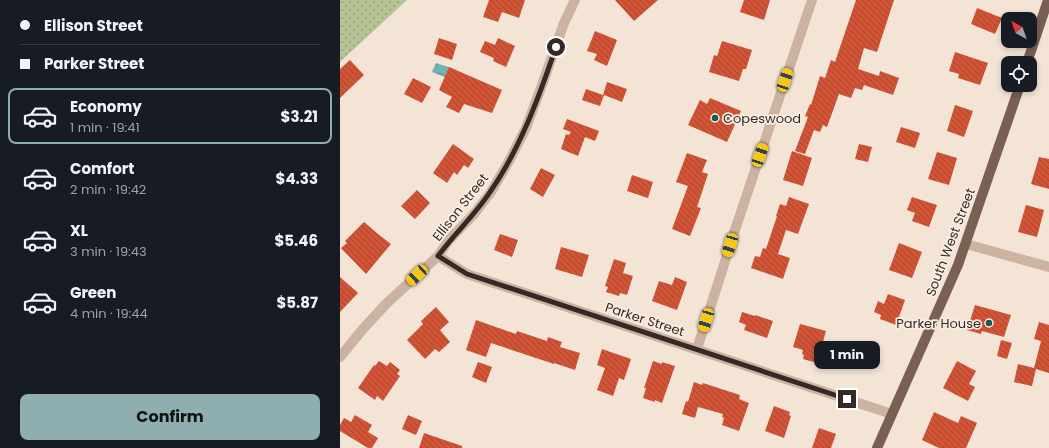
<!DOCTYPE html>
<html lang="en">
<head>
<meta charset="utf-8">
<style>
  body { margin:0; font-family:Poppins,sans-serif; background:#242831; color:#f1f3f6; height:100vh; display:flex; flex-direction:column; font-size:15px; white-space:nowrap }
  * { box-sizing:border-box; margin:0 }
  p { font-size:13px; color:#9ea1a6 }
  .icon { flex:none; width:22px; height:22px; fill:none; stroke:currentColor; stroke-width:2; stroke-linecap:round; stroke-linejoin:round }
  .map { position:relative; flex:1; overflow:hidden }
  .drawer { display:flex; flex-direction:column; background:#171b24; width:340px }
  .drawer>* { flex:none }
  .guide { display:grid; align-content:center; height:88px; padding:0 20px; background:#171b24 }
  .needle { width:26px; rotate:320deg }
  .tools { position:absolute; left:661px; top:12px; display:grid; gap:8px }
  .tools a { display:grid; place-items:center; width:36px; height:36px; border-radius:8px; background:#171b24; box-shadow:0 2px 6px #0003; font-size:20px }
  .end { position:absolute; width:18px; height:18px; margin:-9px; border:5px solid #352925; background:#fff; box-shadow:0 0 0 2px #fff }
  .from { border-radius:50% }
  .bubble { position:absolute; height:28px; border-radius:8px; background:#171b24; box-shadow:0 2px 6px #0003; font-size:13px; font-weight:700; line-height:28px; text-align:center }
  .car { position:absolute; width:12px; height:24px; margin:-12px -6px; border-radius:5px; box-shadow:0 0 3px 1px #0007; background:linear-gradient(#f5c518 24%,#345 0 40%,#f5c518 0 76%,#345 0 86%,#f5c518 0) }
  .guide b { display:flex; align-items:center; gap:14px; height:38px; font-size:15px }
  .guide b+b { border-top:1px solid #363941 }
  .guide i { width:10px; height:10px; background:#f1f3f6 }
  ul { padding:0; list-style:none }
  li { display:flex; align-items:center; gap:12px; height:56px; margin:0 8px 6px; padding:0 12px; border:2px solid transparent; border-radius:8px }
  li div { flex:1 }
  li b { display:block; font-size:15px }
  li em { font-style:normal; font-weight:700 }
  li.current { border-color:#8faeb0 }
  li>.icon { width:36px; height:36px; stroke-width:1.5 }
  .primary-button { display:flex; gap:8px; margin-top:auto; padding:8px 20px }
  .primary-button a { flex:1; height:46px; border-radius:8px; background:#8faeb0; color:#111; font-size:16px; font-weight:700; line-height:46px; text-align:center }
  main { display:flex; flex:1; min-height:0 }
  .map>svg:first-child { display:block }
</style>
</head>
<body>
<main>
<section class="drawer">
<div class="guide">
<b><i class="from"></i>Ellison Street</b>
<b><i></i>Parker Street</b>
</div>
<ul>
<li class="current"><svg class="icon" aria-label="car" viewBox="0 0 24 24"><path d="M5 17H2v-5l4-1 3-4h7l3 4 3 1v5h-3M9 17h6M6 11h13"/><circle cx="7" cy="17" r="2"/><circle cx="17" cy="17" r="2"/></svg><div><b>Economy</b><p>1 min · 19:41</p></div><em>$3.21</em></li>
<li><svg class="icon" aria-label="car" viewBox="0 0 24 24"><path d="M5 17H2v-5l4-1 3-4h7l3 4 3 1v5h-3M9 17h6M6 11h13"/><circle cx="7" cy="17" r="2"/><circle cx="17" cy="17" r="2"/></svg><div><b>Comfort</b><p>2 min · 19:42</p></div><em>$4.33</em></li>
<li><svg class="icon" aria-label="car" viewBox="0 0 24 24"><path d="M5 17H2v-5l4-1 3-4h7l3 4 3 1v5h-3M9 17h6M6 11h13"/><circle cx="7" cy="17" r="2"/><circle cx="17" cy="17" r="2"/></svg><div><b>XL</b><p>3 min · 19:43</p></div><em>$5.46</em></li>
<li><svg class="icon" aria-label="car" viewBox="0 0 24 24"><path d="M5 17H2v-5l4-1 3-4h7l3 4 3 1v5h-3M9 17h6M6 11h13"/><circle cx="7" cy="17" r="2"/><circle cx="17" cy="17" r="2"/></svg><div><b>Green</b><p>4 min · 19:44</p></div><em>$5.87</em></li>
</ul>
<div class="primary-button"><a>Confirm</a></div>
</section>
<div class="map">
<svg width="709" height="448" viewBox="0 0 709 448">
  <defs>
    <pattern id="grass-dots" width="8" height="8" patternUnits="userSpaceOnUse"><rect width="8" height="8" fill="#b6c395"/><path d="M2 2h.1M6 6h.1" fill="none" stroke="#959e79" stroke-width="1.8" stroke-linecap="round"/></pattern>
    <pattern id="water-waves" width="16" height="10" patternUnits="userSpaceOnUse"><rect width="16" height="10" fill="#72b2b2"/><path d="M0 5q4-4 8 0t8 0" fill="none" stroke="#5e9191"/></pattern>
    <pattern id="building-back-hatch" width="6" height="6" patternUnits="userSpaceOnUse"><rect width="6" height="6" fill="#d15436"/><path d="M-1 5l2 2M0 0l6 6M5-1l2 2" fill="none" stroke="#aa462d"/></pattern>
  </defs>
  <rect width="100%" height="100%" fill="#f3e4d6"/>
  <path fill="url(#grass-dots)" d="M0,0H67L0,62Z"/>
  <path fill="url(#water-waves)" d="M96,63L117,70L112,80L92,72Z"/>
  <path fill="url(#building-back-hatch)" d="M149,0H185L179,18L162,12L158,22L143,17Z
    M275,0H318L294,21Z
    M404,0H430L424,20L400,12Z
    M516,0H554L537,52L524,48L518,69L539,76L540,71L559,78L553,95L524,85L522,90L515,88L511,98L499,94L487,127L483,125L480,132L474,130L465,154L455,151L468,117L465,116L470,104L471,105L480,76L485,78L491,60L495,62Z
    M637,8L662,18L655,34L631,24Z
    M255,31L277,40L267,66L254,60L257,54L247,51Z
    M99,38L117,44L112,60L94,54Z
    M158,38L175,46L166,67L153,61L154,58L140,52L145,41L155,45Z
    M382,41L412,50L406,69H403L399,81L369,72L374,55L377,56Z
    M615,52L648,63L640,85L618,78L619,74L609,71Z
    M10,60L24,75L0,98V69Z
    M109,67L162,90L152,113L124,104L119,113L106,107L112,97L99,90Z
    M73,78L91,87L82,103L64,94Z
    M267,82L287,89L282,102L264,95L260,106L242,100L246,89L263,95Z
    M370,98L401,111L387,142L348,125L360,100L367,104Z
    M615,105L633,111L624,137L607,131Z
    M227,119L259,131L255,141L245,137L238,156L221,149L226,134L229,135L231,132L223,129Z
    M561,127L580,133L575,148L556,142Z
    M113,144L134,159L128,168L124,165L117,175L114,172L107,183L93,173Z
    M519,144L532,147L528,162L515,159Z
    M452,151L472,158L463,186L443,180Z
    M597,152L617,158L609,185L588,179Z
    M347,153L367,160L362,172L368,174L357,207L361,208L350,236L332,229L348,186L336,182Z
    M699,157L709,159V189L691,184Z
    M201,168L215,175L203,197L190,189Z
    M292,175L313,182L308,198L287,191Z
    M77,190L90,203L75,219L61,206Z
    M449,197L469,204L458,234L446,230L438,254L450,258L443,279L411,268L415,256L420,257L423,248L426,249L437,216H436L440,204L446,206Z
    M572,197L597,205L589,227L572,221L575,213L567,210Z
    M686,205L704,210L697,237L678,232Z
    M24,222L38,234L51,244L26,274L1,248L7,243L5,241Z
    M160,234L178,240L172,257L154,250Z
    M559,243L582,252L572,278L549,270Z
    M221,247L249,255L242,277L215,269Z
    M274,259L286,263L283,273L293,276L287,295L280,293L279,296L266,292L268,287L265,286Z
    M0,277L18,293L0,312Z
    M335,277L347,282L337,310L312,301L319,281L332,285Z
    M548,294L565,300L556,325L540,319L541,315L534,312L538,301L544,304Z
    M635,305L671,315L664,337L642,331L641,334L627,330Z
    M96,307L109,322L100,330L110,342L99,352L95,349L85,359L67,340L83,324L81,321Z
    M402,312L415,316V315L433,321L427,338L404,330L406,325L399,322Z
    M136,320L176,334L177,331L207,341L208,337L222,342L220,347L240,353L235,370L214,363V364L151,343L146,357L126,350Z
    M699,322L709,325V373L696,369L692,386L674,382L678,364L694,368L701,341L694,339Z
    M460,324L486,331L477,363L463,359L464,355L462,354L463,350L453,347Z
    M661,340L672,343L667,359L657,356Z
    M506,343L526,349L519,368L515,366V367L500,362Z
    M262,349L291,359L284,380L279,378L273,396L257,390L265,368L257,365Z
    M39,361L47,366L50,362L60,370L57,374L60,376L43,401L37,396L35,400L18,388L34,365L35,366Z
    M313,361L322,364V362L335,366L322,403L315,400V402L303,398L306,388H304Z
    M617,361L636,371L629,384L635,387L628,401L603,388Z
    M138,362L152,367L146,383L132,377Z
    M354,382L362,385L363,383L400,395L399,399L409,403L399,431L382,425L384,418L382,417L383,414L358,407L355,418L342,414L346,401L348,402Z
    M434,406L450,412L449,415L451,416L444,438L425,431Z
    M594,412L618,423L621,416L637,423L626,448H599L582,440Z
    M15,415L32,425L28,432L38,438L32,448H28L0,431V425L4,418L11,422Z
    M68,415L82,421L76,435L62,429Z
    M479,428L496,434L491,448H472Z
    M84,433L122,446V448H79Z"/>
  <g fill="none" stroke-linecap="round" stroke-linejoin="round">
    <path stroke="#ccb2a1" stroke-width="10" d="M626,244L709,267
      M98,256L127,274L552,414
      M357,349L395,230L472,0
      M0,357L22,330L46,304L98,256L109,240L134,214L151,192L169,161L186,128L202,85L224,23L235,0"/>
    <path stroke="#795f54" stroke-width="10" d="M687,63L708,0
      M537,448L618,265L680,85"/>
  </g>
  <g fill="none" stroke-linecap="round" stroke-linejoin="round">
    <path stroke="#352925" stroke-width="5" d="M216,47C199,97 180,149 150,192C135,215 114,234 98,256L127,274L507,399"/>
  </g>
  <g fill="#17595a" stroke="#faeee2" stroke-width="1.5">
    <circle cx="375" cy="118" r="4"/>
    <circle cx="649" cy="323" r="4"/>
  </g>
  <g text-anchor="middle" stroke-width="3.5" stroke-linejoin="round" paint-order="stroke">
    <g font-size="13" fill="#352925" stroke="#faeee2" text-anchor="start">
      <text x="383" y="123">Copeswood</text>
      <text x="641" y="328" text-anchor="end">Parker House</text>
    </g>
    <g font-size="13" fill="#352925" stroke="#faeee2">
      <text transform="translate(120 207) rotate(-52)" y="5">Ellison Street</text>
      <text transform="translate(610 242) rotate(-69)" y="5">South West Street</text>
      <text transform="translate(305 319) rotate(18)" y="5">Parker Street</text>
    </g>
  </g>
</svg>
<div class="tools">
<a><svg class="needle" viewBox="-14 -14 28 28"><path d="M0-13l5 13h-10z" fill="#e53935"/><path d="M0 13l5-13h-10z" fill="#9ea1a6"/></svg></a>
<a><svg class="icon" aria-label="locate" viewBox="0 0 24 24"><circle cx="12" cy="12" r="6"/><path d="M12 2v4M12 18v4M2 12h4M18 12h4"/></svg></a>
</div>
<i class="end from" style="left:216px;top:47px"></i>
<i class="end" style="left:507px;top:399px"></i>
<div class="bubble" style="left:474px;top:341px;width:66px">1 min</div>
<i class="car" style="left:445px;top:80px;rotate:18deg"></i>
<i class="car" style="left:420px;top:155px;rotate:19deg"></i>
<i class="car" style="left:390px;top:245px;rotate:197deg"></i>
<i class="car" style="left:77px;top:275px;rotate:227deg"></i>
<i class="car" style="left:366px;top:320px;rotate:197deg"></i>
</div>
</main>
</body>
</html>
